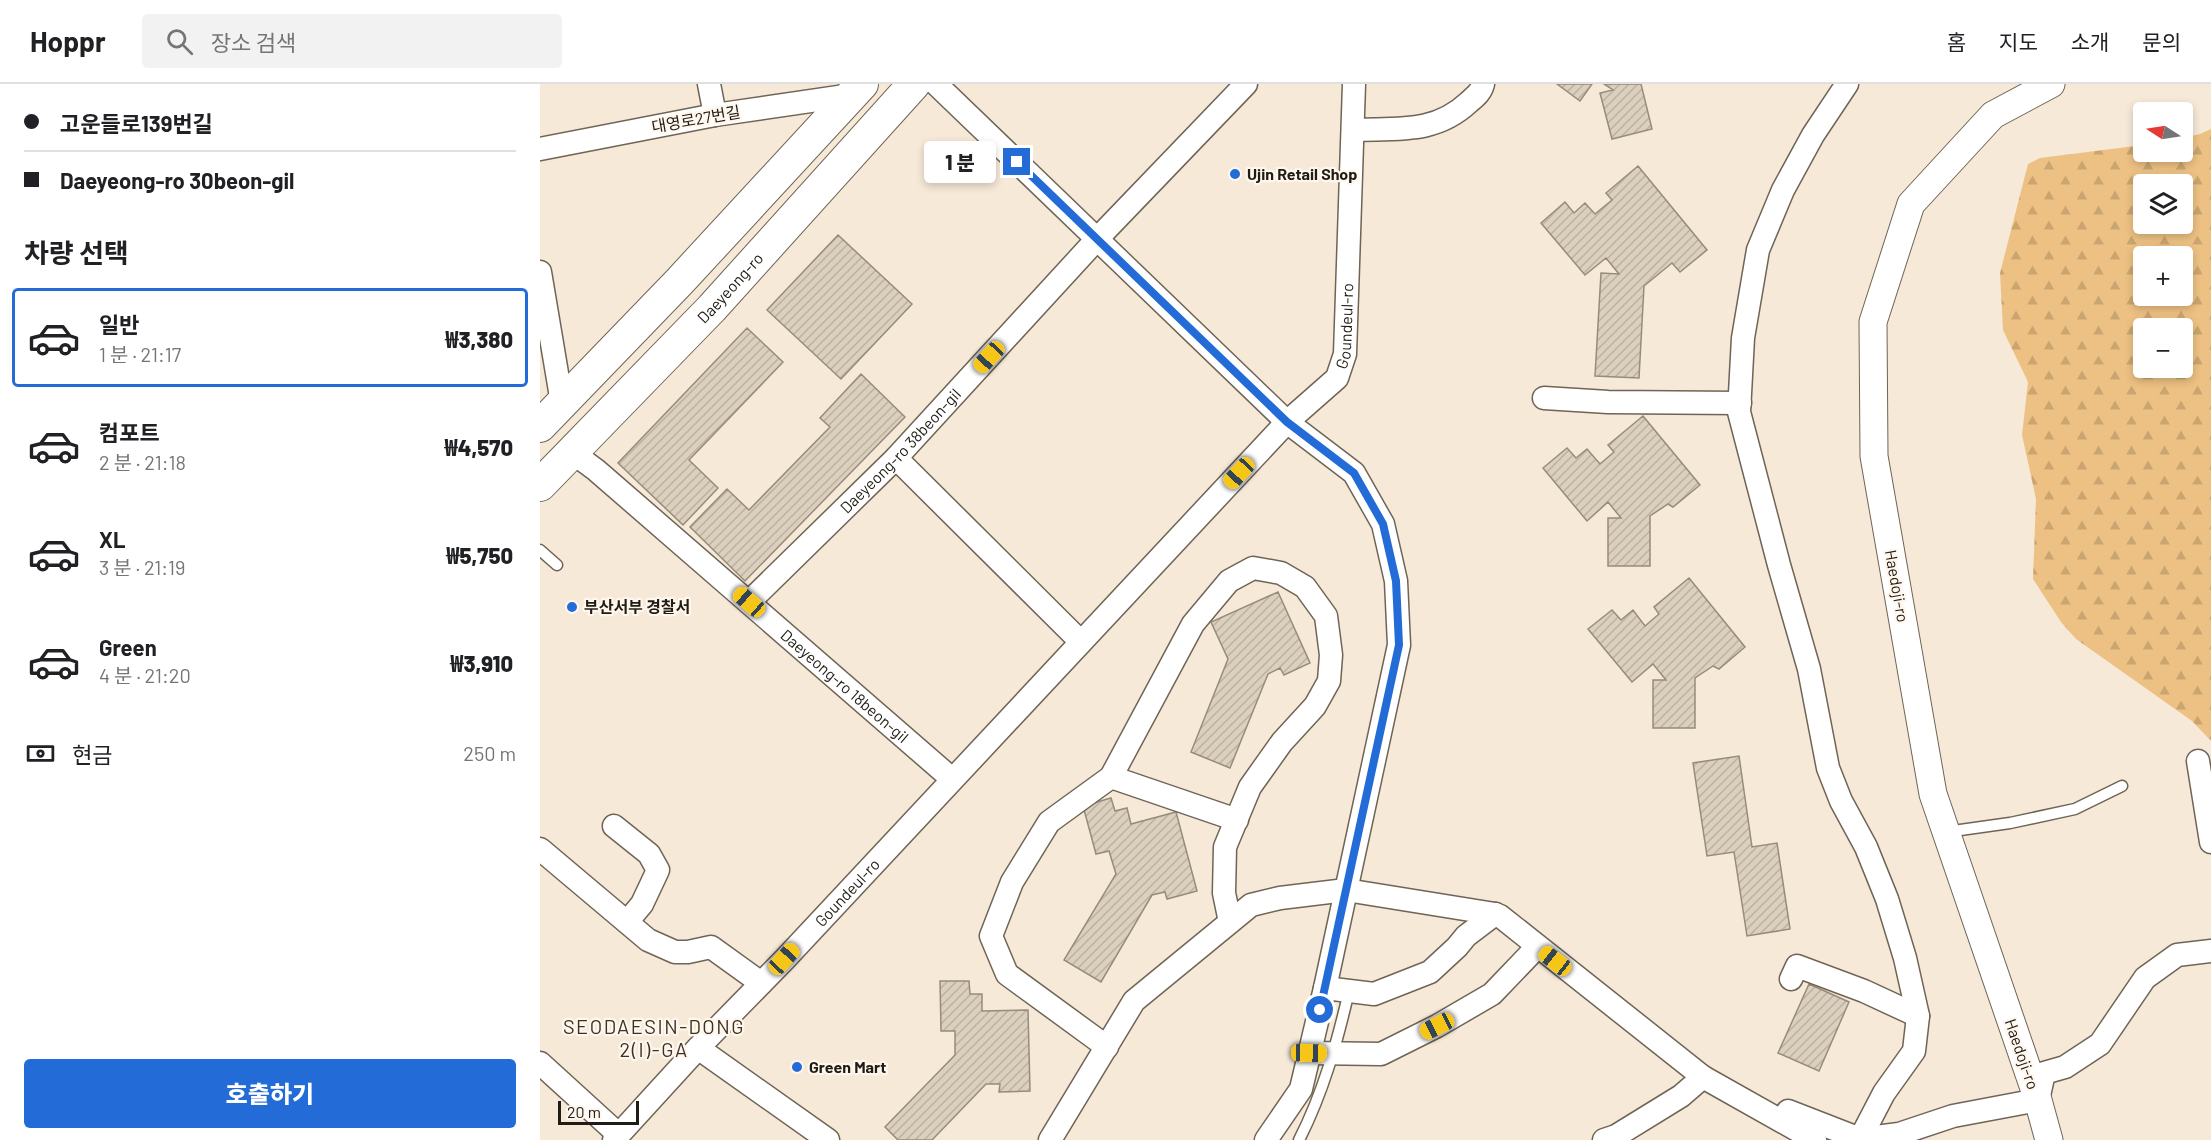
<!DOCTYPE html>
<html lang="ko">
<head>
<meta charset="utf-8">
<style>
  body { margin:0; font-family:Barlow,"Noto Sans KR",sans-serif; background:#f2f2f2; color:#202124; height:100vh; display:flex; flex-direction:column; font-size:22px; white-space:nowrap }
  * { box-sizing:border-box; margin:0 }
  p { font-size:20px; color:#757577 }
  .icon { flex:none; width:33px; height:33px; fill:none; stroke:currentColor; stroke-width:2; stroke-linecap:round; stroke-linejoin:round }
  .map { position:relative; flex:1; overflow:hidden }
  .details { display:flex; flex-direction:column; background:#fff; width:540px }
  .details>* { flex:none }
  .top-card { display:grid; align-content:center; height:132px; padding:0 24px; background:#fff }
  .needle { width:39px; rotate:282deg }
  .controls { position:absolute; left:1593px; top:18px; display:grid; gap:12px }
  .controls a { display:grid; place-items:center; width:60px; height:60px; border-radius:6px; background:#fff; box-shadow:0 3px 9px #0003; font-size:30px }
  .scale { position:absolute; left:18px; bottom:15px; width:81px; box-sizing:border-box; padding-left:6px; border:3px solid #1f1b15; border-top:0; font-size:16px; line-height:21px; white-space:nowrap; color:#1f1b15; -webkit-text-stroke:4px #fff7ed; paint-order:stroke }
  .end { position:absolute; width:27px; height:27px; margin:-14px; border:8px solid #236bd7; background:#fff; box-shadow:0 0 0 3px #fff }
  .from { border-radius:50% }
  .bubble { position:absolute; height:42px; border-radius:6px; background:#fff; box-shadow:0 3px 9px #0003; font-size:20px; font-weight:800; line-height:42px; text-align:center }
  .car { position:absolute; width:18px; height:36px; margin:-18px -9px; border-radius:8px; box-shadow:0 0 4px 2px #0007; background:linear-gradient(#f5c518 24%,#345 0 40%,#f5c518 0 76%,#345 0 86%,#f5c518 0) }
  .top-card b { display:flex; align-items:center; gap:21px; height:57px; font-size:22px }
  .top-card b+b { border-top:2px solid #e0e0e0 }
  .top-card i { width:15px; height:15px; background:#202124 }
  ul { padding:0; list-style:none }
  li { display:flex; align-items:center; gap:18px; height:99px; margin:0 12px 9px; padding:0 12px; border:3px solid transparent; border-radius:6px }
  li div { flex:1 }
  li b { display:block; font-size:22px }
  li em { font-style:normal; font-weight:800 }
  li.active { border-color:#236bd7 }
  li>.icon { width:54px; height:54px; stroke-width:1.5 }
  h2 { padding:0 24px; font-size:27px; line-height:72px }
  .pay { display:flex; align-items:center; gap:15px; height:66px; padding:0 24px; font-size:22px }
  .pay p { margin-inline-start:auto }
  .action { display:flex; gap:12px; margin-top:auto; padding:12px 24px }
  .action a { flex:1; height:69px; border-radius:6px; background:#236bd7; color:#fff; font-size:24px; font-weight:800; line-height:69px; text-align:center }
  header { display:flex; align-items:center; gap:36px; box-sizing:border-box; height:84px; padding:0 30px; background:#fff; border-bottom:2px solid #e0e0e0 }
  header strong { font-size:28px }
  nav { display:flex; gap:33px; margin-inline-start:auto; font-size:21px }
  .search { width:420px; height:54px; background:#f2f2f2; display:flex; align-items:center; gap:15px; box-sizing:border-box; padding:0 21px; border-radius:6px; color:#757577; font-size:22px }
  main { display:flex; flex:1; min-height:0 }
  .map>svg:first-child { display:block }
</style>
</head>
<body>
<header>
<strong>Hoppr</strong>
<div class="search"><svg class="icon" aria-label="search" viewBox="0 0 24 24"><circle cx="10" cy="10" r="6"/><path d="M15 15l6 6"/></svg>장소 검색</div>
<nav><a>홈</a><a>지도</a><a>소개</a><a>문의</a></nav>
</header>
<main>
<section class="details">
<div class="top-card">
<b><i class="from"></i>고운들로139번길</b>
<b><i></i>Daeyeong-ro 30beon-gil</b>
</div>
<h2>차량 선택</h2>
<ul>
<li class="active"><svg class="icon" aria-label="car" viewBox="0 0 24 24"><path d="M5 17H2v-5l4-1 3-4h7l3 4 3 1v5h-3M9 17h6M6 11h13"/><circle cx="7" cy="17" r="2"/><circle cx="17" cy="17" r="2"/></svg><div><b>일반</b><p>1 분 · 21:17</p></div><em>₩3,380</em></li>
<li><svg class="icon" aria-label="car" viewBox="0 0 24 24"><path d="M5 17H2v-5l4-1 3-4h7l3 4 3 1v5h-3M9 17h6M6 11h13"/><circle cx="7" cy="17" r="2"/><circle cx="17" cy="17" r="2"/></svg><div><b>컴포트</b><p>2 분 · 21:18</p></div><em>₩4,570</em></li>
<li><svg class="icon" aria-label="car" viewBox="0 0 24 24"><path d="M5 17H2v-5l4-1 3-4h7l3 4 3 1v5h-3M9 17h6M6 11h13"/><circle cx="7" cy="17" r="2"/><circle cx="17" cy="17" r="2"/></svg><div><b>XL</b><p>3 분 · 21:19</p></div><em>₩5,750</em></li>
<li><svg class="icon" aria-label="car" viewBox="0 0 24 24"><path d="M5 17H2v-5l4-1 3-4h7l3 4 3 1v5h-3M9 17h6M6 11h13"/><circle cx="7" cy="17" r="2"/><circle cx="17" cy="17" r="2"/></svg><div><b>Green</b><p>4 분 · 21:20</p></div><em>₩3,910</em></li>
</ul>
<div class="pay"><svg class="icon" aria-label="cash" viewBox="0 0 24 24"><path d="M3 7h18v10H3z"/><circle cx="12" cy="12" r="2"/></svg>현금<p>250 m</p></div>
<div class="action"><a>호출하기</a></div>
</section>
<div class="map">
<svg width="1671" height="1056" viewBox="0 0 1671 1056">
  <defs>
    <pattern id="forest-firs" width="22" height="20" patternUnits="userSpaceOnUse" patternTransform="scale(1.5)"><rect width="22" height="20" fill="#edc183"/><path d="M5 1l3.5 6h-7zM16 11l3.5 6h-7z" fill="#cba570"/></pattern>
    <pattern id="building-hatch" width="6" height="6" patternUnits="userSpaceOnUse" patternTransform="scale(1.5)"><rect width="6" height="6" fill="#dbcfbd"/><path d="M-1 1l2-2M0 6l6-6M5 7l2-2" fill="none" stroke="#bcb1a2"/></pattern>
  </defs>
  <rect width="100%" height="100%" fill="#f6e9d8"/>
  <path fill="url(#forest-firs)" fill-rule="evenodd" d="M1671,45V657L1652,637L1536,555L1521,538L1493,495L1496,415L1482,351L1488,298L1463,246L1460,189L1488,80L1500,74L1603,61L1604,68H1642L1643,54L1660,50ZM1604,100H1642V140H1604ZM1604,172H1642V212H1604ZM1604,244H1642V284H1604Z"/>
  <path fill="url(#building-hatch)" stroke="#978b7b" stroke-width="1.5" d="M1017,0H1052L1040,17Z
    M1064,0H1101L1112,45L1072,55L1060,9L1073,6Z
    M1098,82L1167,166L1140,188L1132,179L1104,202L1099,294L1055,292L1061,189L1079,190L1066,174L1045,191L1001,139L1025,118L1034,129L1045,119L1055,130L1072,116L1066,109Z
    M298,151L372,220L301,295L227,226Z
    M207,244L243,278L149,376L178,404L143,441L78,379Z
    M321,290L365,333L205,497L150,443L187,405L209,426L290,343L280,334Z
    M1103,332L1160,401L1133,423L1128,420L1110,432V482H1068V434H1081L1068,418L1047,437L1003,384L1027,364L1036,374L1047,365L1060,380L1074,368L1068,361Z
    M1149,494L1205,563L1179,585L1173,582L1155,594V644H1113V596H1126L1113,580L1092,598L1048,545L1072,526L1081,536L1093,526L1105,542L1119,530L1114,523Z
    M738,508L770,579L744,591L740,584L728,590L690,684L651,668L688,575L671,538Z
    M1199,672L1212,763L1237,759L1250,845L1207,852L1194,768L1167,772L1153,679Z
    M571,714L575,727L587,724L591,740L636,728L657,807L627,815L625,808L612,811L561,898L524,876L576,790L569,767L556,770L543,722Z
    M400,897H429L430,910H442V927L488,926L490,1007L459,1008L460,1000H446L392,1056H358L345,1043L415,971V947H401Z
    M1269,900L1309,918L1279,987L1238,969Z"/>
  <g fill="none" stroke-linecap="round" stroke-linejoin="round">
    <defs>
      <path id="service" d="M0,466L17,481
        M1406,748L1470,739L1535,725L1582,702
        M759,1056C783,1009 797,959 809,907"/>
      <g id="minor">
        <path d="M169,0L175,31"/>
        <path d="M396,0L747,338L814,389L843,440L856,497L859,561L785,904L761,1005L726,1056"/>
        <path d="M1307,0L1273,51L1243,106L1218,166L1203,254L1199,328L1239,481L1269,585L1288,684L1301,717L1326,763L1347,815L1365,874L1378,932L1374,967L1344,1009L1320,1055"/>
        <path d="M814,46C858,44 895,50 929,18C936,12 941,8 943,0"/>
        <path d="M0,65L175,31L312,11"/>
        <path d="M0,188L22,319"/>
        <path d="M1004,314L1068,318L1200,319"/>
        <path id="s1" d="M33,369L56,386L412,695"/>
        <path d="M356,374L541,558"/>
        <path id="s2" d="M209,518L356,374L557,155L706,0"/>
        <path d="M1658,677L1671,758"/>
        <path d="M571,693L697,736"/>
        <path d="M74,742L109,770L118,786L102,820L87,838"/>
        <path d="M0,765L108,856L135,868H148L171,863L221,899"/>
        <path d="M1251,895L1257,882L1324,907L1378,932"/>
        <path d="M785,904L834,910L890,888L917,863L926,852L955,830"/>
        <path d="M567,963L467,890L451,852L472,798L509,738L571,693L653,540L689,497L713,484L741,489L765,503L786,532L791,571L789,597L775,622L742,658L710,703L685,763L684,809L690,838"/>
        <path d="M158,964L288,1056"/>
        <path d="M769,969L841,970L897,942L952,910L997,863"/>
        <path d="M0,979L79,1051"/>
        <path d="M1248,1027L1320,1055L1359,1050L1413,1032L1498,1016L1504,989L1525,983L1560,960L1605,894L1637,871L1671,867"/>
        <path id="s3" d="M74,1056L158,964L245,875L747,338L797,294L805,270L814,0"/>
        <path d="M510,1056L594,917L711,821L740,814L806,806L955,830L960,832L1163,993L1275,1056"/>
        <path d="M1064,1056L1076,1052L1141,1012L1163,993"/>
      </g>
      <path id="tertiary" d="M1509,1056L1498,1016L1393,710L1334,372L1333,238L1371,120L1453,31L1511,0"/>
      <g id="secondary">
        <path d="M0,342L140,197L322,0"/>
        <path id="s4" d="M0,401L172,224L374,0"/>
      </g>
    </defs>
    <use href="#service" stroke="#6f6455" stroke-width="13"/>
    <use href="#minor" stroke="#6f6455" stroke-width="25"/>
    <use href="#tertiary" stroke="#6f6455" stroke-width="29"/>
    <use href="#secondary" stroke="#6f6455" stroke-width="34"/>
    <use href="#service" stroke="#fff" stroke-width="10"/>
    <use href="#minor" stroke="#fff" stroke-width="22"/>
    <use href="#tertiary" stroke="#fff" stroke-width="27"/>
    <use href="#secondary" stroke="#fff" stroke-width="32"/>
  </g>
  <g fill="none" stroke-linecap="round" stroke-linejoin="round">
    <path stroke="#236bd7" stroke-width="8" d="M477,78L747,338L814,389L843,440L856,497L859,561L780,926"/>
  </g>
  <g fill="#236bd7" stroke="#fff7ed" stroke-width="2">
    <circle cx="695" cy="90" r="6"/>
    <circle cx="32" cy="523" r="6"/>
    <circle cx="257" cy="983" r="6"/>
  </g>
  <g text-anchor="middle" stroke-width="4.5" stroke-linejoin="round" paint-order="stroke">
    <g font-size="16" fill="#1f1b15" stroke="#fff7ed">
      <text transform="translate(156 35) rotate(-10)" y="6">대영로27번길</text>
      <text dy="6" stroke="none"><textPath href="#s4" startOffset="274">Daeyeong-ro</textPath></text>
      <text dy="6" stroke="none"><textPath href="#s3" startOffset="1104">Goundeul-ro</textPath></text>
      <text dy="6" stroke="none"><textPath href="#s2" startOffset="214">Daeyeong-ro 38beon-gil</textPath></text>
      <text transform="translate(1357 502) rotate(80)" y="6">Haedoji-ro</text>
      <text dy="6" stroke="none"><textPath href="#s1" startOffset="358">Daeyeong-ro 18beon-gil</textPath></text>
      <text dy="6" stroke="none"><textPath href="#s3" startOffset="340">Goundeul-ro</textPath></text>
      <text transform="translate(1482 970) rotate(71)" y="6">Haedoji-ro</text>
    </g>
    <g font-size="16" font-weight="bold" fill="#1f1b15" stroke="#fff7ed" text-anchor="start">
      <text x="707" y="96">Ujin Retail Shop</text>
      <text x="44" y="529">부산서부 경찰서</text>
      <text x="269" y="989">Green Mart</text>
    </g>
    <g font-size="20" letter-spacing="1.5" fill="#3c3224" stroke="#fff7ed">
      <text x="114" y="950">SEODAESIN-DONG<tspan x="114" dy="23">2(I)-GA</tspan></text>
    </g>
  </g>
</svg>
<div class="controls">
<a><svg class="needle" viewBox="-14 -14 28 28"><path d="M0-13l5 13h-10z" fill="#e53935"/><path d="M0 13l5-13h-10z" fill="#757577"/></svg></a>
<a><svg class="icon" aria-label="layers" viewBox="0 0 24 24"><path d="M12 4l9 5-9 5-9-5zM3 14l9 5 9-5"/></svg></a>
<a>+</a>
<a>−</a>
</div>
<div class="scale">20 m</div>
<i class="end from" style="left:780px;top:926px"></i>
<i class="end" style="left:477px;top:78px"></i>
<div class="bubble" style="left:384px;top:57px;width:72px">1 분</div>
<i class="car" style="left:449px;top:273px;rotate:223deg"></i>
<i class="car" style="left:699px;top:389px;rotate:223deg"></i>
<i class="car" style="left:209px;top:518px;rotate:311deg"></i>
<i class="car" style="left:244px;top:875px;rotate:43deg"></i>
<i class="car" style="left:1015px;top:877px;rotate:308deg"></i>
<i class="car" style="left:897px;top:942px;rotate:243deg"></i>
<i class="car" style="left:769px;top:969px;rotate:91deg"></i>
</div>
</main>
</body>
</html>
